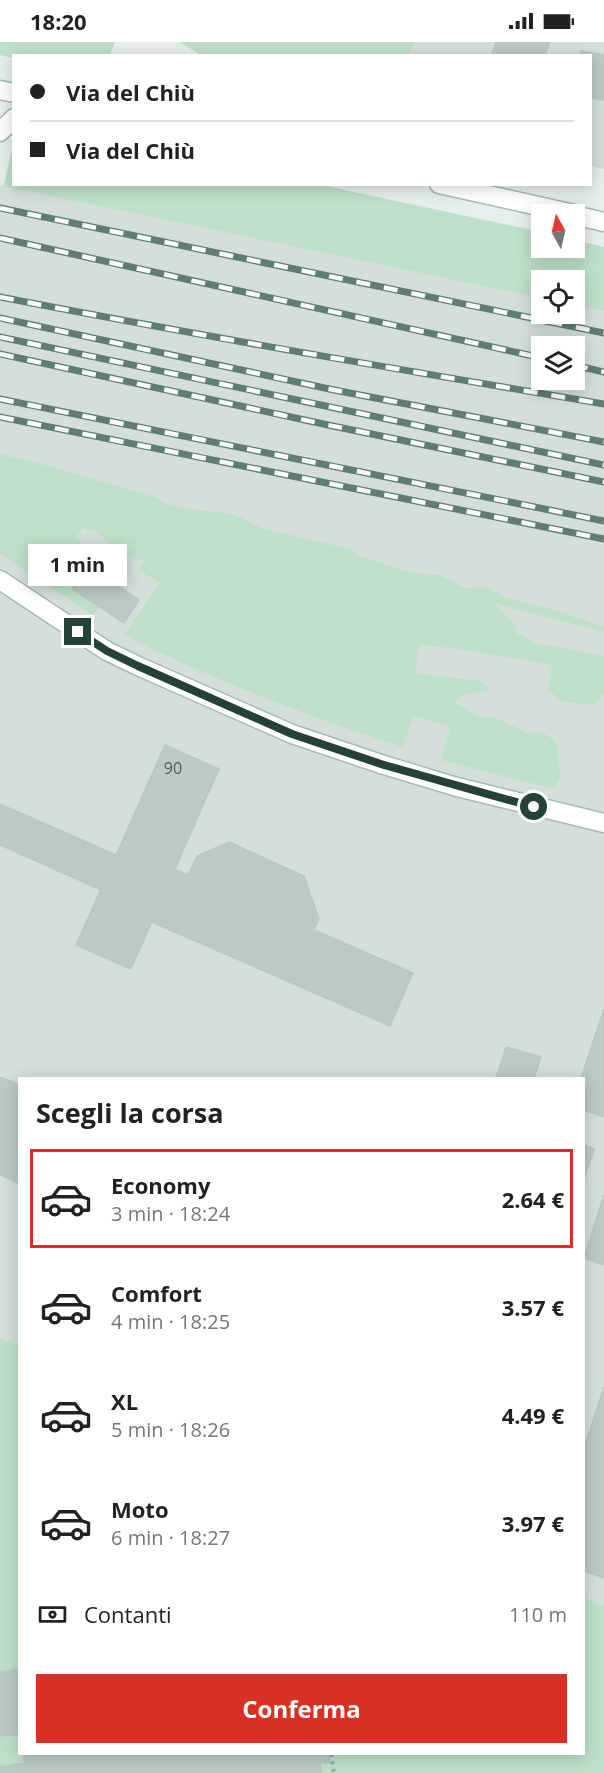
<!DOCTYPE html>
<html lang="it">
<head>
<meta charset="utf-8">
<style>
  body { margin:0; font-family:"Open Sans",sans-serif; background:#f6f6f6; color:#222; height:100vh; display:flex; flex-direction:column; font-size:22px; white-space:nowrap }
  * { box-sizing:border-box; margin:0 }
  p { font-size:20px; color:#767676 }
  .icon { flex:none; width:33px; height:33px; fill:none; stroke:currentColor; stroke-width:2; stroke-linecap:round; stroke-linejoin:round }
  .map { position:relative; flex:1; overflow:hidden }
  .panel { position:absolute; left:18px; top:1035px; width:567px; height:678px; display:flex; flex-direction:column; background:#fff; border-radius:0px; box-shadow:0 3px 15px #0003 }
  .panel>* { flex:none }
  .hud { position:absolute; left:12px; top:12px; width:580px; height:132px; border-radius:0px; box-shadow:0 3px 15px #0003; display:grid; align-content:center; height:132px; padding:0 18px; background:#fff }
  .needle { width:39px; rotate:352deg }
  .controls { position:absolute; left:531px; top:162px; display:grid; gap:12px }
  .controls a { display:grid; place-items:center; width:54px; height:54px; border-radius:0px; background:#fff; box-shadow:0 3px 15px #0003; font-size:30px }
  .end { position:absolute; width:27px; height:27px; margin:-14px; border:8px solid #24423a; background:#fff; box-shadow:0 0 0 3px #fff }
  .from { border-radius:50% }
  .bubble { position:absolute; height:42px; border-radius:0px; background:#fff; box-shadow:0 3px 15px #0003; font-size:20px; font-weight:700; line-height:42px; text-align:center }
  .hud b { display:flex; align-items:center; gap:21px; height:57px; font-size:22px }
  .hud b+b { border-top:2px solid #e0e0e0 }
  .hud i { width:15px; height:15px; background:#222 }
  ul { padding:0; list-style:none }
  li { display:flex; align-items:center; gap:18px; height:99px; margin:0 12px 9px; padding:0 6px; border:3px solid transparent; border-radius:0px }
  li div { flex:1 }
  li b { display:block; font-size:22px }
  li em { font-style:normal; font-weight:700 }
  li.active { border-color:#d93025 }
  li>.icon { width:54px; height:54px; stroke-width:1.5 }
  h2 { padding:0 18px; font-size:27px; line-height:72px }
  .pay { display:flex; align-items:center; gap:15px; height:66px; padding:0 18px; font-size:22px }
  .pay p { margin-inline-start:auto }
  .button { display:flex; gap:12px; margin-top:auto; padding:12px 18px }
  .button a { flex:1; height:69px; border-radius:0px; background:#d93025; color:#fff; font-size:24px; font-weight:700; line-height:69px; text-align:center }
  .status { display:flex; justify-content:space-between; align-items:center; height:42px; padding:0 30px; background:#fff; direction:ltr }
  .status svg { height:16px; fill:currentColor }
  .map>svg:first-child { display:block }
</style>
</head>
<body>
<div class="status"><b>18:20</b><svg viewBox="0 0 49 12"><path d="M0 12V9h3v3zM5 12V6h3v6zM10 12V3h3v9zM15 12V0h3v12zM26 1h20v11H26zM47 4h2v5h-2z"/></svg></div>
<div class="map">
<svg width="604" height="1731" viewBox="0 0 604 1731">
  <rect width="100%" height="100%" fill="#e6efeb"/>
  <path fill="#d4dfda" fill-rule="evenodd" d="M415,0H604V127L591,124V14H409Z
    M13,106L14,142L321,143L541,190L542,206H574L575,198L604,205V1564L584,1555V1036H20L19,1304L0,1296V143H4L11,112ZM542,238H574V272H542ZM542,304H574V338H542Z"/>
  <path fill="#bfe0c8" d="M0,0H115L110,13L14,14L13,16L0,13Z
    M179,0H415L409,13L203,14Z
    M13,106L14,142L321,143L541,190L542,206H574L575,198L604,205V269L575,263L574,238H542L541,256L4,144L11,112Z
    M0,412L49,424L154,455C175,468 201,468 225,471C237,473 250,480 261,486L350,507L357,513L412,531L439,533L465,546L486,545L507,556L562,570L604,585V590L493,561L515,582L517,591L535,601L604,614V651L593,663L558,659L555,653L548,650L552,623L451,606L419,603L415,631L480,639L486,644L488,649L461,653L454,661L481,675L496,676L528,691L542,690L554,698L557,705L560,735L554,747L441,718L451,685L414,674L402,705C307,674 213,638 124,593L160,541L138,528L144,519L121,510L96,490L83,486L75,496L96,511L72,547L99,565L94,574L0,512Z
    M0,1296L20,1304V1712H584V1555L604,1564V1731H0Z"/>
  <path fill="#bbcac4" stroke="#b8c9c2" stroke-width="1.5" d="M496,0H550L545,14H491Z
    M581,9L604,13V58L591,56V14H580Z
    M88,523L139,558L124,581L72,547Z
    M165,703L219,727L131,927L76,903Z
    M0,762L116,813L101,848L0,803Z
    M229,800L304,834L319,877L314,888L413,931L390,984L152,880L175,827L188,833L197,814Z
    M604,967V1075L584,1068V1036H581Z
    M506,1005L541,1015L534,1036H496Z
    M0,1035L20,1043V1142L0,1133Z
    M584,1103L594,1107L584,1137Z
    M604,1153V1223L584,1216Z
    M604,1345V1536L584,1529V1406Z
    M20,1627V1649L0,1652V1630Z
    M20,1649V1661L0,1664V1652Z
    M20,1661V1692L0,1694V1664Z
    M23,1712H55L57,1731H26Z
    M55,1712H234L236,1731H57Z
    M234,1712H265L268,1729L236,1731Z
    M265,1712H328L330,1720L268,1729Z
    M25,1721L26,1731H0V1725Z
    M320,1721L321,1731H253L268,1729Z"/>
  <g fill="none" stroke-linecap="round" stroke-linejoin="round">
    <defs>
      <path id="secondary" d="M0,48L14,51
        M0,90L14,76
        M439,142L574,172
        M574,173L604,180
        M0,538L107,609L138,624L292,692L384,723L457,745L604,781"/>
    </defs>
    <use href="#secondary" stroke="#a4bbb3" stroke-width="21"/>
    <path stroke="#86b3a5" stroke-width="4" stroke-dasharray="3 4.5" stroke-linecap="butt" d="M331,1712L334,1731"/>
    <use href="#secondary" stroke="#fff" stroke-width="18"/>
    <defs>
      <path id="rail" d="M0,166L604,291
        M0,196L542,316
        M0,255C201,294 402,328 604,362
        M0,276L334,348L604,400
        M0,295L604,423
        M0,312L328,383L604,440
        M574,323L604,330
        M0,357L604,479
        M0,375L604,497"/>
    </defs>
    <use href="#rail" stroke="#5f7d75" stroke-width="7"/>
    <use href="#rail" stroke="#f7fbf9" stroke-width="4.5" stroke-dasharray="14" stroke-linecap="butt"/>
  </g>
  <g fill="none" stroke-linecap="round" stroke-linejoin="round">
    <path stroke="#24423a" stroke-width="8" d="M78,590L107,609L138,624L292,692L384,723L534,765"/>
  </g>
  <g text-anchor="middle" stroke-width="6" stroke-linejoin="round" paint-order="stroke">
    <g font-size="16" fill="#4a645c">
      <text x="173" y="732">90</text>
    </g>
  </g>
</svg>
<div class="controls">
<a><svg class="needle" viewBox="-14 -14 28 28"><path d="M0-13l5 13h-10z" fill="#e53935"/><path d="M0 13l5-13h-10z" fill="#767676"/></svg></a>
<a><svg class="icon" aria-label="locate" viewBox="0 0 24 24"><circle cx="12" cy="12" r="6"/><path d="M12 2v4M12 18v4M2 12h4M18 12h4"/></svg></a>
<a><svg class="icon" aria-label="layers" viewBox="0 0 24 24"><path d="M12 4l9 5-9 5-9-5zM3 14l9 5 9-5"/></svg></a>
</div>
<i class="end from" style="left:534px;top:765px"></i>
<i class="end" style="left:78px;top:590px"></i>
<div class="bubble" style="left:28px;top:502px;width:99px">1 min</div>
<div class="hud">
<b><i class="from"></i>Via del Chiù</b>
<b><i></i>Via del Chiù</b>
</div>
<section class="panel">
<h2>Scegli la corsa</h2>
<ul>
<li class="active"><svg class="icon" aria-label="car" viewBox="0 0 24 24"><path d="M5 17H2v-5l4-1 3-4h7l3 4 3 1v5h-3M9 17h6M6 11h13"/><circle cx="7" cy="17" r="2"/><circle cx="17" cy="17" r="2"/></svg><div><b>Economy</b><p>3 min · 18:24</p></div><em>2.64 €</em></li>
<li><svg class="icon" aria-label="car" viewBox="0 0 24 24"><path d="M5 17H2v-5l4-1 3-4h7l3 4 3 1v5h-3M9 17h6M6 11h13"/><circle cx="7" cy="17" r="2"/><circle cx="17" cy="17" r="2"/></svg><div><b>Comfort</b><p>4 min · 18:25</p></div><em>3.57 €</em></li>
<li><svg class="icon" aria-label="car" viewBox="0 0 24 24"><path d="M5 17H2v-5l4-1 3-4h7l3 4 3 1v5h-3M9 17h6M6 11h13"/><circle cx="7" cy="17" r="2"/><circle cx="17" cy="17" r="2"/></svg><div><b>XL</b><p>5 min · 18:26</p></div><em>4.49 €</em></li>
<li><svg class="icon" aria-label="car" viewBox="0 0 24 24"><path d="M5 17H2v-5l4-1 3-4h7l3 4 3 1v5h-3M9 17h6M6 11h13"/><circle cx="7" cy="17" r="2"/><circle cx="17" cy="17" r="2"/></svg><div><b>Moto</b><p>6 min · 18:27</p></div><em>3.97 €</em></li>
</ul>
<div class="pay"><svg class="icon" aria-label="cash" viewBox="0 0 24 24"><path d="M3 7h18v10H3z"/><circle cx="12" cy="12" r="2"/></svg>Contanti<p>110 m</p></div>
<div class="button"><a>Conferma</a></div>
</section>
</div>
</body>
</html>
